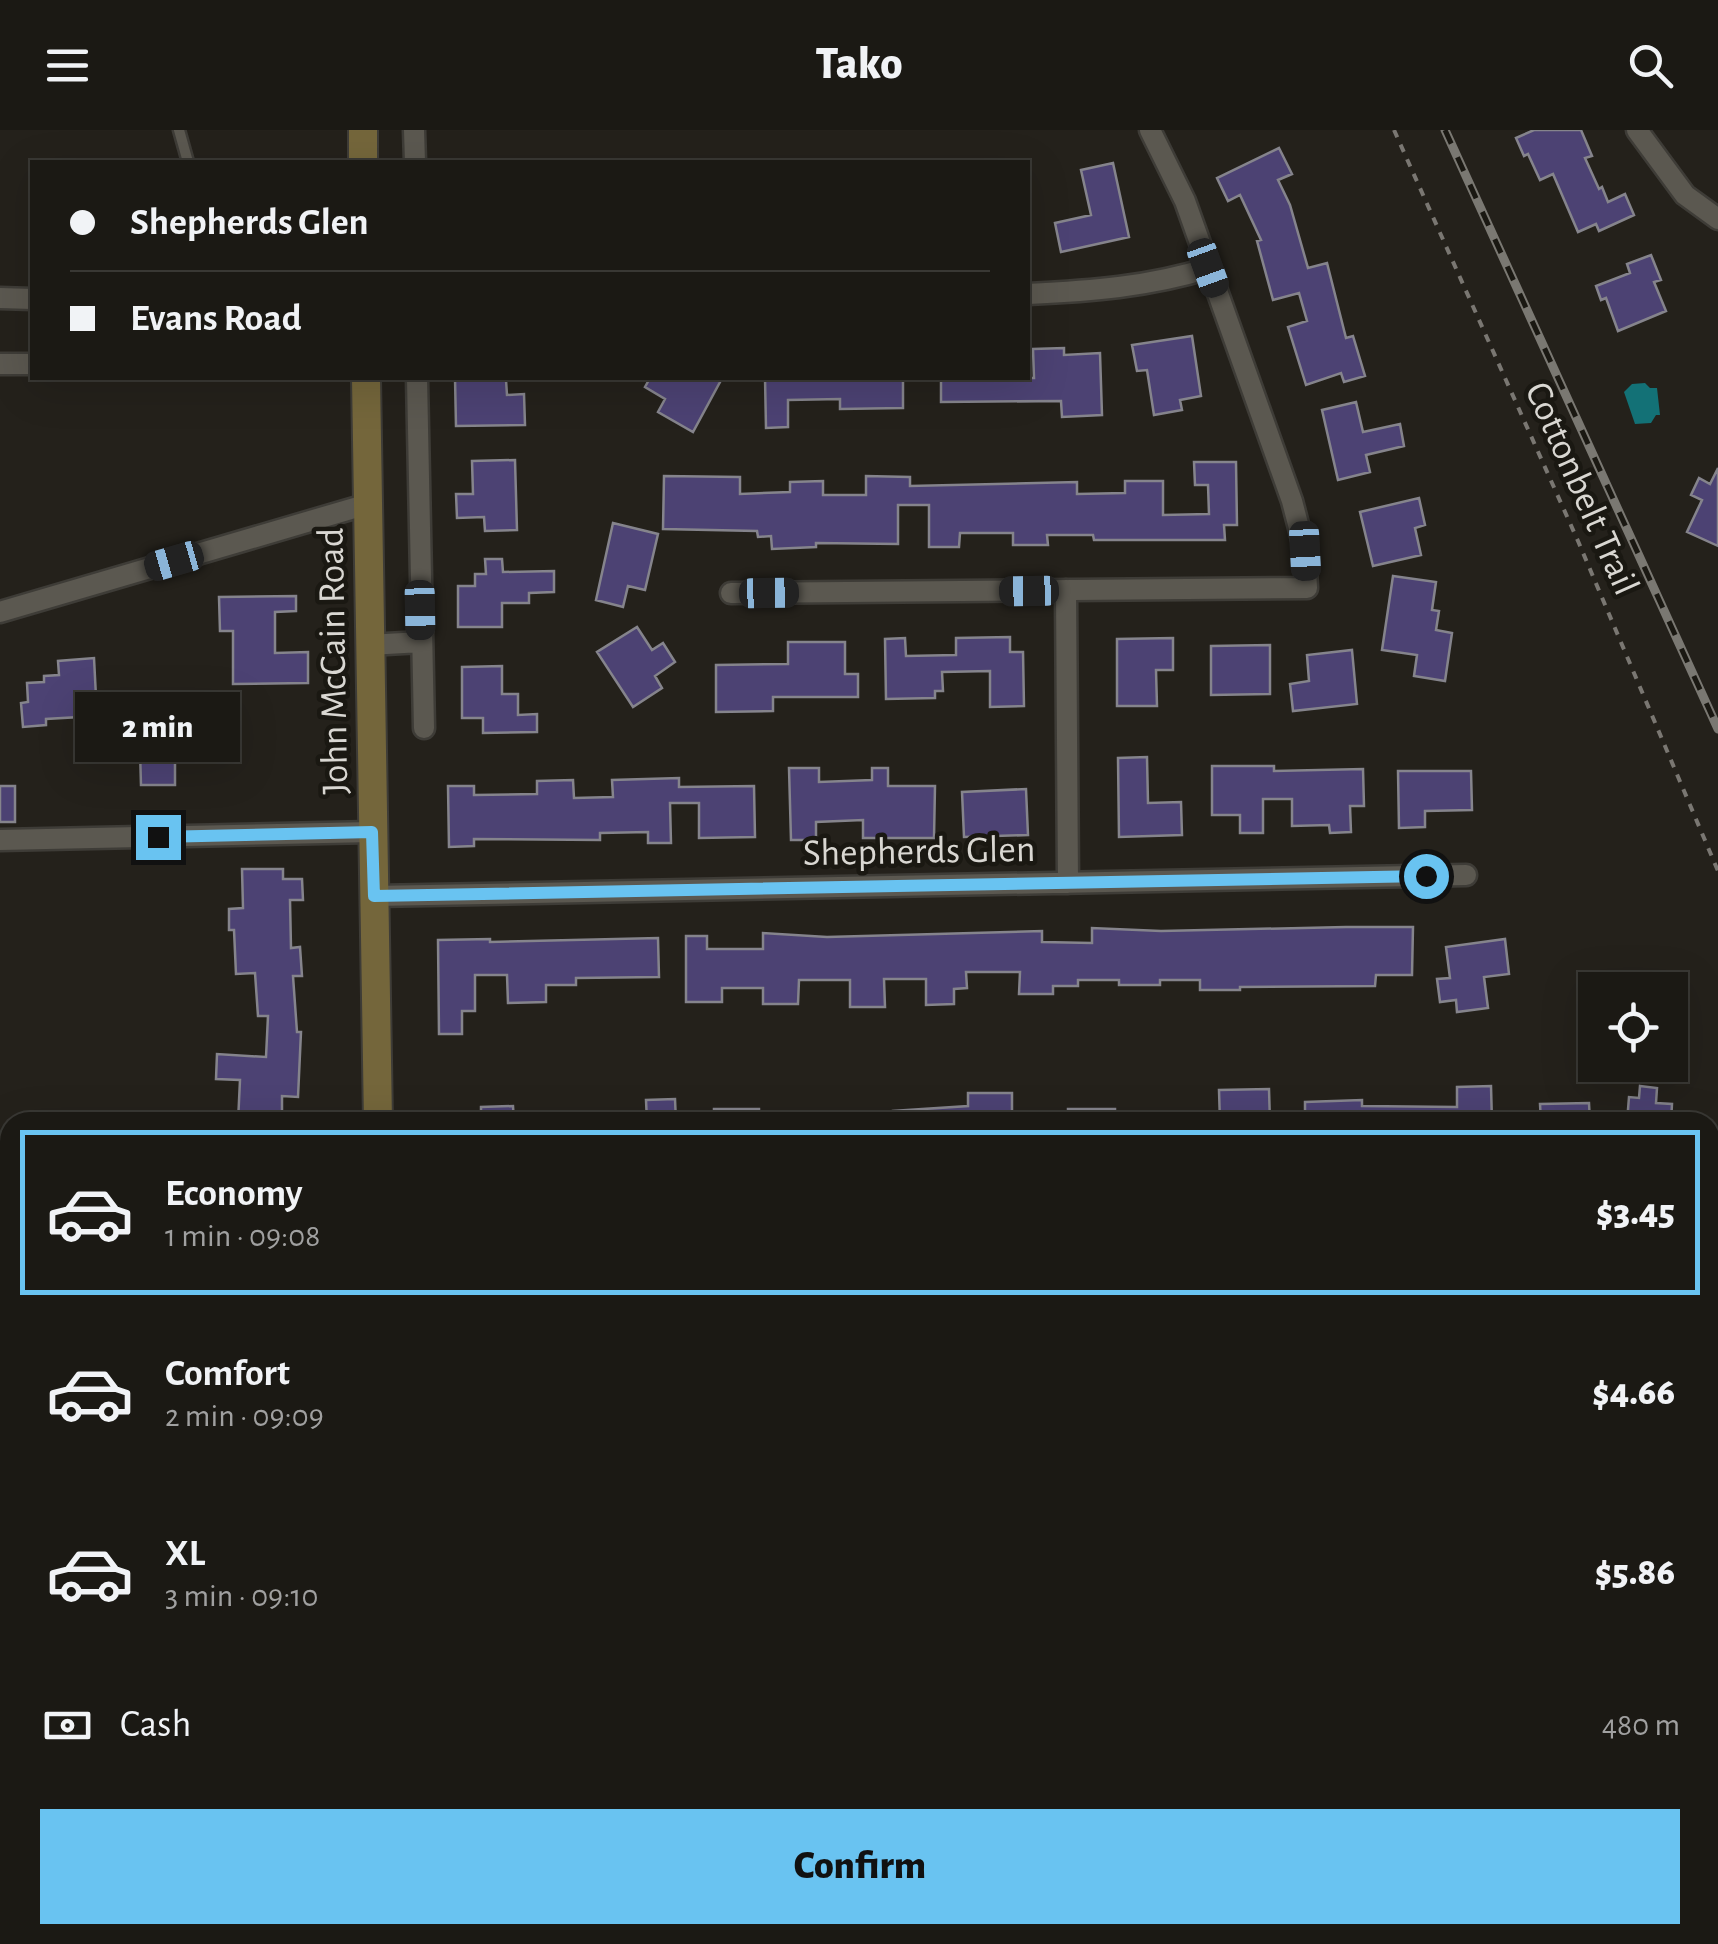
<!DOCTYPE html>
<html lang="en">
<head>
<meta charset="utf-8">
<style>
  body { margin:0; font-family:"Alegreya Sans",sans-serif; background:#282622; color:#f1f3f6; height:100vh; display:flex; flex-direction:column; font-size:38px; white-space:nowrap }
  * { box-sizing:border-box; margin:0 }
  p { font-size:32px; color:#a0a0a0 }
  .icon { flex:none; width:55px; height:55px; fill:none; stroke:currentColor; stroke-width:2; stroke-linecap:round; stroke-linejoin:round }
  .map { position:relative; flex:1; overflow:hidden }
  .drawer { position:absolute; left:0px; top:982px; width:1720px; height:832px; display:flex; flex-direction:column; background:#1b1914; border-radius:30px 30px 0 0; box-shadow:0 10px 40px #0002,0 0 0 2px #393834 }
  .drawer>* { flex:none }
  .banner { position:absolute; left:30px; top:30px; width:1000px; height:220px; border-radius:0px; box-shadow:0 10px 40px #0002,0 0 0 2px #393834; display:grid; align-content:center; height:220px; padding:0 40px; background:#1b1914 }
  .controls { position:absolute; left:1578px; top:842px; display:grid; gap:20px }
  .controls a { display:grid; place-items:center; width:110px; height:110px; border-radius:0px; background:#1b1914; box-shadow:0 10px 40px #0002,0 0 0 2px #393834; font-size:50px }
  .end { position:absolute; width:45px; height:45px; margin:-22px; border:12px solid #69c3f1; background:#111; box-shadow:0 0 0 5px #111 }
  .from { border-radius:50% }
  .bubble { position:absolute; height:70px; border-radius:0px; background:#1b1914; box-shadow:0 10px 40px #0002,0 0 0 2px #393834; font-size:32px; font-weight:800; line-height:70px; text-align:center }
  .car { position:absolute; width:30px; height:60px; margin:-30px -15px; border-radius:12px; box-shadow:0 0 8px 2px #0007; background:linear-gradient(#222 24%,#8ab4d8 0 40%,#222 0 76%,#8ab4d8 0 86%,#222 0) }
  .banner b { display:flex; align-items:center; gap:35px; height:95px; font-size:38px }
  .banner b+b { border-top:2px solid #393834 }
  .banner i { width:25px; height:25px; background:#f1f3f6 }
  ul { padding:18px 0 0; list-style:none }
  li { display:flex; align-items:center; gap:30px; height:165px; margin:0 20px 15px; padding:0 20px; border:5px solid transparent; border-radius:0px }
  li div { flex:1 }
  li b { display:block; font-size:38px }
  li em { font-style:normal; font-weight:800 }
  li.on { border-color:#69c3f1 }
  li>.icon { width:90px; height:90px; stroke-width:1.5 }
  .pay { display:flex; align-items:center; gap:25px; height:110px; padding:0 40px; font-size:38px }
  .pay p { margin-inline-start:auto }
  .action { display:flex; gap:20px; margin-top:auto; padding:20px 40px }
  .action a { flex:1; height:115px; border-radius:0px; background:#69c3f1; color:#111; font-size:40px; font-weight:800; line-height:115px; text-align:center }
  header { display:flex; justify-content:space-between; align-items:center; height:130px; padding:0 40px; background:#1b1914; font-size:45px; font-weight:800 }
  .map>svg:first-child { display:block }
</style>
</head>
<body>
<header><svg class="icon" aria-label="menu" viewBox="0 0 24 24"><path d="M4 6h16M4 12h16M4 18h16"/></svg>Tako<svg class="icon" aria-label="search" viewBox="0 0 24 24"><circle cx="10" cy="10" r="6"/><path d="M15 15l6 6"/></svg></header>
<div class="map">
<svg width="1718" height="1814" viewBox="0 0 1718 1814">
  <rect width="100%" height="100%" fill="#24211b"/>
  <path fill="#137176" d="M1645,253L1650,258H1657L1660,285H1656L1651,293L1635,294L1624,262L1632,254Z"/>
  <path fill="#4c4273" stroke="#85848c" stroke-width="2.5" d="M1534,0H1581L1592,26L1585,28L1599,59L1602,57L1608,72L1625,64L1634,85L1599,101L1596,94L1578,102L1553,44L1540,50L1528,24L1524,26L1516,8Z
    M1279,18L1292,44L1278,50L1290,75L1308,138L1327,133L1346,208L1353,206L1365,246L1344,252L1341,243L1306,255L1288,197L1307,191L1299,163L1273,170L1257,111L1261,110L1240,65L1228,71L1217,48Z
    M1113,33L1129,107L1061,122L1055,93L1091,85L1081,40Z
    M1651,125L1661,150L1654,152L1666,181L1618,201L1606,168L1601,170L1596,156L1630,143L1627,134Z
    M1192,206L1201,266L1180,270L1182,280L1154,285L1147,240L1137,241L1132,215Z
    M1064,218V225L1100,223L1102,285L1062,287L1061,271L941,272V248H1034L1033,219Z
    M455,248L506,250L507,265L524,264L525,295L456,296Z
    M650,248H712L720,252L693,302L658,282L665,269L645,257Z
    M765,248H903V278L840,279V269L788,270V297L766,298Z
    M1356,272L1363,302L1400,294L1404,316L1366,325L1370,342L1338,350L1322,280Z
    M515,330L517,400L485,401L484,387L457,388L456,364H473L472,331Z
    M1194,332H1236L1237,395H1224L1225,410H1094L1093,405H1047L1048,415H1013V403H960L959,417H929V375H898V414L816,413V417L772,419L771,406L758,407L757,401L663,399L664,346L740,347V364L790,362V352L823,351V365H866V346L910,347V356L1077,352V364L1125,363V351H1163V385L1209,384L1208,355H1195Z
    M1718,338V416L1687,402L1702,370L1691,365L1699,348L1710,354Z
    M1419,368L1425,395L1415,398L1421,425L1373,436L1360,382Z
    M613,393L658,404L645,460L628,456L623,477L596,470Z
    M485,429H502L503,442L554,441V462L529,463V473H502V497H458V456H475V444H486Z
    M1393,446L1436,452L1432,480L1439,481L1436,500L1452,503L1445,551L1414,546L1417,525L1382,520Z
    M296,466V481L275,482V523L308,522V553L233,554V501H220L219,467Z
    M637,497L652,520L663,513L675,532L655,546L662,558L633,577L597,522Z
    M1010,507V522H1023L1024,576L990,577V541L942,542L943,561H935V568L886,569L885,509L905,508L906,526L956,525V508Z
    M1173,508V540H1156L1157,576H1117V509Z
    M788,512H845V544H858V567H773V581L716,582V535L788,534Z
    M1270,515V564L1211,565V516Z
    M1352,520L1357,574L1293,581L1290,554L1309,551L1307,525Z
    M94,528L97,586L46,589V595L23,597L21,573L28,572L27,553L44,552V546L59,545L58,531Z
    M502,536V564H518V585L537,584V602L483,603V588H462V537Z
    M175,620V655H141L140,621Z
    M1147,627L1148,673L1181,672L1182,705L1119,707L1118,628Z
    M1212,636H1274V641L1363,639L1364,676H1350L1351,702L1330,703L1329,695L1292,696V669H1263V703H1240V685H1212Z
    M789,638H819V652L872,650V638H888V656H935L934,708H863V690L816,692V710H791Z
    M1398,641H1471L1472,680L1425,681V697L1399,698Z
    M679,648V657L754,656L755,707L699,708V673H670L671,713H648V702L600,703V710L474,709V716L449,717L448,656H474V665L537,664V651L573,650L574,668L613,667L612,650Z
    M0,656H15V692H0Z
    M1026,659L1028,705L964,707L962,662Z
    M242,739H283V749H302L303,770H290L291,818L300,817L302,846H293L297,902H301L298,967L282,966V992H238L240,950L216,949L217,924L266,927L268,886H258L255,843L236,844L234,800H229V779L243,778Z
    M1346,797H1413L1412,845H1376L1375,856L1240,857V860H1200V850H1160V855H1119V850H1078V856H1053V864H1019L1020,842H966L967,858L954,859V874L926,875V849H884L885,877H850V850H799L798,874H763V858H722V872H686V806H707V819H763V803L827,807L1042,801V812L1092,813V798L1161,801Z
    M658,808L659,847L576,848V855H546V872L508,873L507,845H475V881H462V904H439L438,810L490,809V812Z
    M1505,809L1509,844L1484,847L1488,878L1457,882L1456,870L1440,872L1437,849L1450,848L1446,817Z
    M1491,956L1492,992H1305V972L1362,970V976L1457,977V957Z
    M1640,956L1657,958L1656,973L1672,974L1671,992H1627L1629,967L1639,968Z
    M1269,959L1270,992H1220L1219,960Z
    M968,963H1012V992H894L893,981L968,976Z
    M675,969L676,992H647L646,970Z
    M1589,973L1590,992H1541L1540,974Z
    M513,976L514,992H481V977Z
    M714,979H759V992H714Z
    M1068,979H1115V992H1068Z"/>
  <g fill="none" stroke-linecap="round" stroke-linejoin="round">
    <defs>
      <path id="service" d="M179,0L188,32
        M0,1259L10,1258"/>
      <path id="minor" d="M414,0L415,32
        M1637,0L1685,65L1718,89
        M1028,164C1090,161 1148,157 1209,138
        M0,168L32,169
        M0,234H32
        M417,248L424,598
        M1066,460L1068,753
        M731,463L1307,458L1305,421L1292,371L1185,71L1150,0
        M0,482L368,374
        M369,515L421,512
        M0,710L372,702
        M374,766L1466,745
        M1710,1469L1718,1468
        M0,1562L10,1561
        M1710,1802H1718
        M1218,1814L1585,1805"/>
      <path id="secondary" d="M363,0V32
        M366,248L378,992
        M390,1805L391,1814"/>
    </defs>
    <use href="#service" stroke="#3e3c37" stroke-width="15"/>
    <use href="#minor" stroke="#3e3c37" stroke-width="25"/>
    <use href="#secondary" stroke="#3e3c37" stroke-width="32"/>
    <path stroke="#7a7772" stroke-width="4" stroke-dasharray="8 8" stroke-linecap="butt" d="M1394,0L1578,411L1718,741"/>
    <use href="#service" stroke="#5b5850" stroke-width="10"/>
    <use href="#minor" stroke="#5b5850" stroke-width="20"/>
    <use href="#secondary" stroke="#74663b" stroke-width="28"/>
    <defs>
      <path id="rail" d="M1445,0L1718,599"/>
    </defs>
    <use href="#rail" stroke="#7a7872" stroke-width="9"/>
    <use href="#rail" stroke="#1a1812" stroke-width="5" stroke-dasharray="15" stroke-linecap="butt"/>
  </g>
  <g fill="none" stroke-linecap="round" stroke-linejoin="round">
    <path stroke="#69c3f1" stroke-width="12" d="M158,707L372,702L374,766L1426,746"/>
  </g>
  <g text-anchor="middle" stroke-width="9" stroke-linejoin="round" paint-order="stroke">
    <g font-size="38" fill="#d9d7d2" stroke="#1a1812">
      <text transform="translate(1583 358) rotate(66)" y="13">Cottonbelt Trail</text>
      <text transform="translate(332 531) rotate(-91)" y="13">John McCain Road</text>
      <text transform="translate(919 720) rotate(-1)" y="13">Shepherds Glen</text>
    </g>
  </g>
</svg>
<div class="controls">
<a><svg class="icon" aria-label="locate" viewBox="0 0 24 24"><circle cx="12" cy="12" r="6"/><path d="M12 2v4M12 18v4M2 12h4M18 12h4"/></svg></a>
</div>
<i class="end from" style="left:1426px;top:746px"></i>
<i class="end" style="left:158px;top:707px"></i>
<div class="bubble" style="left:75px;top:562px;width:165px">2 min</div>
<i class="car" style="left:1208px;top:138px;rotate:160deg"></i>
<i class="car" style="left:1305px;top:421px;rotate:177deg"></i>
<i class="car" style="left:174px;top:431px;rotate:254deg"></i>
<i class="car" style="left:1029px;top:461px;rotate:269deg"></i>
<i class="car" style="left:769px;top:463px;rotate:89deg"></i>
<i class="car" style="left:420px;top:480px;rotate:179deg"></i>
<div class="banner">
<b><i class="from"></i>Shepherds Glen</b>
<b><i></i>Evans Road</b>
</div>
<section class="drawer">
<ul>
<li class="on"><svg class="icon" aria-label="car" viewBox="0 0 24 24"><path d="M5 17H2v-5l4-1 3-4h7l3 4 3 1v5h-3M9 17h6M6 11h13"/><circle cx="7" cy="17" r="2"/><circle cx="17" cy="17" r="2"/></svg><div><b>Economy</b><p>1 min · 09:08</p></div><em>$3.45</em></li>
<li><svg class="icon" aria-label="car" viewBox="0 0 24 24"><path d="M5 17H2v-5l4-1 3-4h7l3 4 3 1v5h-3M9 17h6M6 11h13"/><circle cx="7" cy="17" r="2"/><circle cx="17" cy="17" r="2"/></svg><div><b>Comfort</b><p>2 min · 09:09</p></div><em>$4.66</em></li>
<li><svg class="icon" aria-label="car" viewBox="0 0 24 24"><path d="M5 17H2v-5l4-1 3-4h7l3 4 3 1v5h-3M9 17h6M6 11h13"/><circle cx="7" cy="17" r="2"/><circle cx="17" cy="17" r="2"/></svg><div><b>XL</b><p>3 min · 09:10</p></div><em>$5.86</em></li>
</ul>
<div class="pay"><svg class="icon" aria-label="cash" viewBox="0 0 24 24"><path d="M3 7h18v10H3z"/><circle cx="12" cy="12" r="2"/></svg>Cash<p>480 m</p></div>
<div class="action"><a>Confirm</a></div>
</section>
</div>
</body>
</html>
